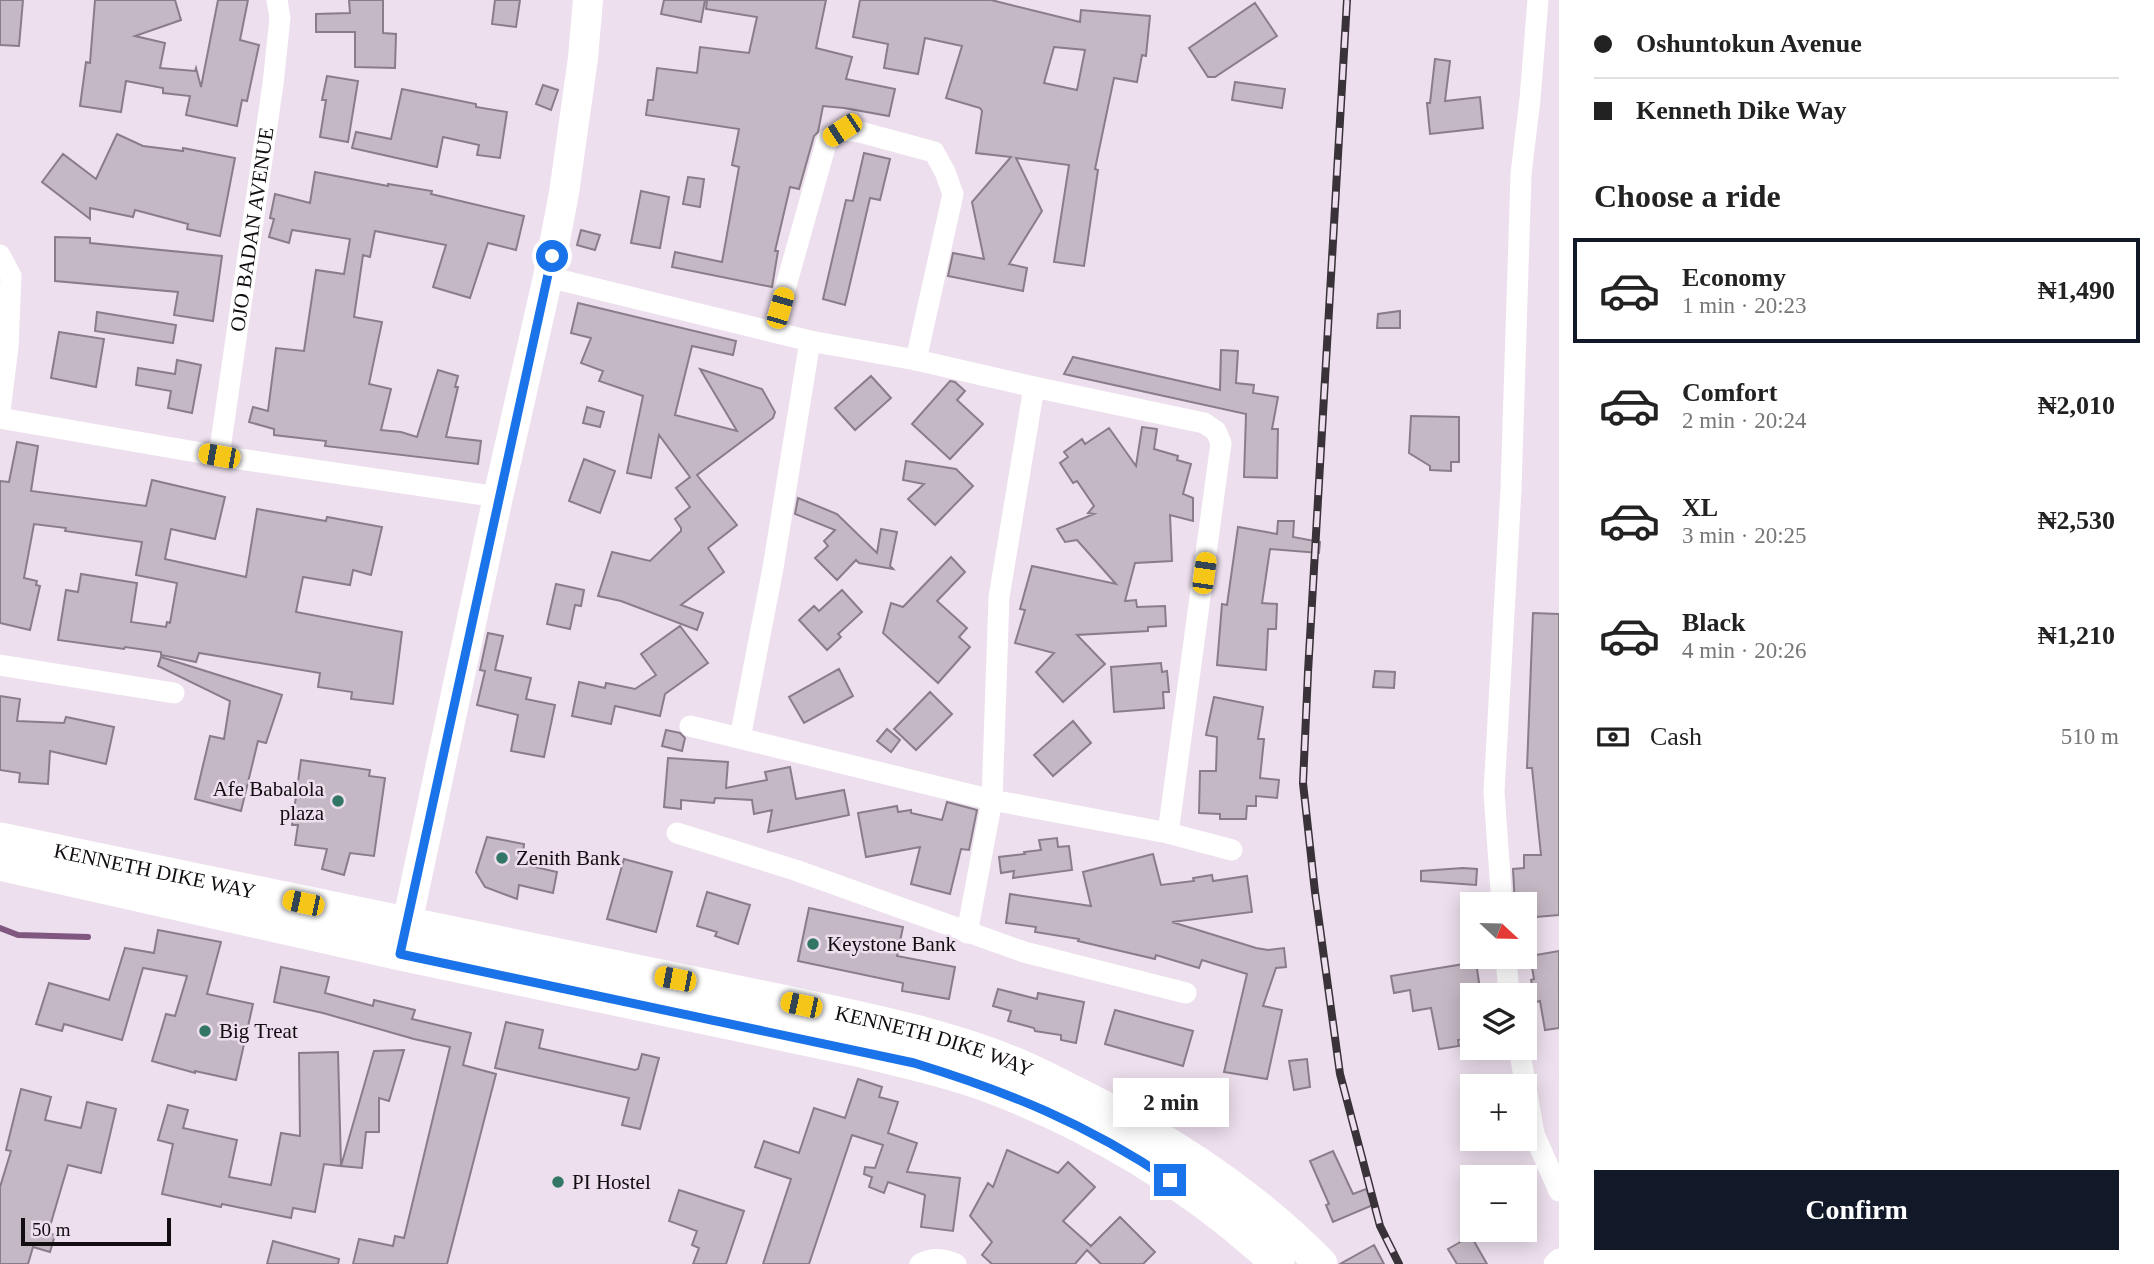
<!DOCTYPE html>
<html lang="en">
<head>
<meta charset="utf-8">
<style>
  body { margin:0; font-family:"Times New Roman",serif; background:#f2f2f2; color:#222; height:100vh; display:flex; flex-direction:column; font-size:26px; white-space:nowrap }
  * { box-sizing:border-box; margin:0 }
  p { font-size:23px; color:#767676 }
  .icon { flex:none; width:38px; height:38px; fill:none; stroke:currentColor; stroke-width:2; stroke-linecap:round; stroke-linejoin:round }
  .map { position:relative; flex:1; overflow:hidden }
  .side { display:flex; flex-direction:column; background:#fff; width:595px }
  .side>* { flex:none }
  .hud { display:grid; align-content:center; height:154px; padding:0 35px; background:#fff }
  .needle { width:46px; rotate:112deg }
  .fabs { position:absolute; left:1460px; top:892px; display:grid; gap:14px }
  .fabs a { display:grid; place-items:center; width:77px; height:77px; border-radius:0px; background:#fff; box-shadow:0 4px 18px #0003; font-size:35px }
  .scale { position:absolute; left:21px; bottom:18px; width:150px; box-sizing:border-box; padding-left:7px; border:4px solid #110d11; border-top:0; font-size:19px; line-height:24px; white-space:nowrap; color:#110d11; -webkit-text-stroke:5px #eddfed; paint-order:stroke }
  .end { position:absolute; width:32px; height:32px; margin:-16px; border:9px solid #1a73e8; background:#fff; box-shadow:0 0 0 4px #fff }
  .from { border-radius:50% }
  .bubble { position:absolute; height:49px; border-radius:0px; background:#fff; box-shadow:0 4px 18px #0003; font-size:23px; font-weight:700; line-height:49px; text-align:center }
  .car { position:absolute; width:21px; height:42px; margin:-21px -10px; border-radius:9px; box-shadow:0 0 5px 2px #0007; background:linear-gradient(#f5c518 24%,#345 0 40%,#f5c518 0 76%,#345 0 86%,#f5c518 0) }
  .hud b { display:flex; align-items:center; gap:24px; height:66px; font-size:26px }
  .hud b+b { border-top:2px solid #e0e0e0 }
  .hud i { width:18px; height:18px; background:#222 }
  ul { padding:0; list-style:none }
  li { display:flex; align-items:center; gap:21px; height:105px; margin:0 14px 10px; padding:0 21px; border:4px solid transparent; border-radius:0px }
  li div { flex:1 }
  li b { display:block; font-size:26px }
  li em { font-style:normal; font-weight:700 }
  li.active { border-color:#111827 }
  li>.icon { width:63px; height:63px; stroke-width:1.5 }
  h2 { padding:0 35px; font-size:32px; line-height:84px }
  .pay { display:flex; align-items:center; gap:18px; height:77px; padding:0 35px; font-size:26px }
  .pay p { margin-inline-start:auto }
  .primary-button { display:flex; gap:14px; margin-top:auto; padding:14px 35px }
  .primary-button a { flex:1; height:80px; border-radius:0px; background:#111827; color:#fff; font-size:28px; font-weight:700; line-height:80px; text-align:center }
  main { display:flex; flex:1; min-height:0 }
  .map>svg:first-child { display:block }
</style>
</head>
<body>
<main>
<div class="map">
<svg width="1559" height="1264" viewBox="0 0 1559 1264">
  <rect width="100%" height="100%" fill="#eddfed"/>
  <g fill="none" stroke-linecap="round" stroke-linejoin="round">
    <path stroke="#7f5781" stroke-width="6" d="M0,928L18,935L88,937"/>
  </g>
  <path fill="#c5b8c5" stroke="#897d89" stroke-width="2" fill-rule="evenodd" d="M0,0H23L19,46L0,45Z
    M95,0H175L181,20L135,36L165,43L160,68L195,71L196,68L201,87L218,0H248L240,40L259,45L247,101L242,100L237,126L186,115L190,96L163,93V88L126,81L121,112L80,106L86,62L90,63Z
    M349,0H383V33L396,34L395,68L355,67V32H316V14L350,13Z
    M495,0H520L516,27L492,24Z
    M664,0H705L701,22L661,14Z
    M707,0H826L816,48L852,57L846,79L895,89L889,116L844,108L823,106L818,132L814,136L799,189L790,187L775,251H778L772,287L672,267L675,252L722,262L739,167L732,165L739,129L646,115L648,100H653L657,68L697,73L700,47L749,53L757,17L706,9Z
    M860,0H991L1080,22L1081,10L1150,16L1146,56L1142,55L1137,82L1114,78L1095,169L1098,170L1084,266L1054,262L1069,165L1016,158L1042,211L1009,264L1027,268L1023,291L948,276L953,253L984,259L972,202L1011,157L976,153L982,111L980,108L946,98L962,46L925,38L918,74L884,68L888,44L853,37ZM1054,47L1085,50L1077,90L1044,83Z
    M1255,3L1277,36L1215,77H1208L1189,48Z
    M1435,59L1450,61L1445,101L1480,97L1483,128L1430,134L1427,103H1430Z
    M327,76L358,81L348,142L320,137L326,100H322Z
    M1235,82L1285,89L1282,108L1232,100Z
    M543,85L558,90L551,110L536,104Z
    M402,89L476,104V107L507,112L500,158L477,155L479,145L443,137L437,167L352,148L356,132L391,139Z
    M117,134L143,146L183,151V148L235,158L220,236L187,229L188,224L135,210L133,217L90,208V219L42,182L63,154L96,179Z
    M864,153L890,159L880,200L870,198L845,305L823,299L846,200L853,201Z
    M315,172L388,186V184L432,191L431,194L524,216L516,250L488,243L470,298L433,287L446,245L375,231L370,257L363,255L354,317L382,322L369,384L391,389L381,430L401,432L417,437L438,370L458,376L455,387H458L446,437L481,441L478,464L325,446L326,441L274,435V429L249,422L253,407L268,411L276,348L304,351L316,270L344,274L350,239L292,230L289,243L269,237L274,219L270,218L275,194L310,203Z
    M688,177L704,179L700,207L683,204Z
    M641,191L669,197L660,248L631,243Z
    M581,230L600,235L595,250L577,245Z
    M55,237L90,238V243L222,256L213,321L174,315L178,292L55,281Z
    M578,303L736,341L733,355L692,346L675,415L737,431L700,369L762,389L775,412L773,418L697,475L737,525L708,548L724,572L681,605L703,613L697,630L621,601L598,596L612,552L650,561L681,531V528L675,519L690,507L676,488L690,477L659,435L651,478L627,473L643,396L599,381L603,371L581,363L591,338L571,333Z
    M1400,311V328H1377L1378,314Z
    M97,312L176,325L173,343L95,331Z
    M59,332L104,339L96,387L51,378Z
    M1221,350L1238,351L1236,383L1254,385L1253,393L1278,397L1272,429H1278L1277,478L1244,477L1246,414L1064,374L1073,357L1220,390Z
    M177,360L201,365L192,413L168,408L171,391L136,385L138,368L175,374Z
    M871,376L891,398L855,430L835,408Z
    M950,381L955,382L965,391L957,400L983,424L950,459L912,424Z
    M587,407L604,412L600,427L583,423Z
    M1411,416L1459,417V462H1451V471L1430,470V466L1409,453Z
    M1142,427L1157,429L1154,449L1178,456L1177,460L1191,464L1183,494L1193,498V521L1170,515L1172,561L1135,563L1125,601L1136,600L1137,607L1165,606L1166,626L1148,627V631L1077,635L1105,664L1063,702L1036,672L1054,653L1015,643L1025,610L1020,609L1032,566L1116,584L1077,540L1065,542L1057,529L1094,514L1088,513L1094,506L1077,481L1073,483L1060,463L1068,457L1064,452L1082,439L1085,444L1109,428L1136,466Z
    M17,442L38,446L31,491L146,506L152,480L225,497L215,539L171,529L165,559L246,577L257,509L326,521L327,517L382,527L371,575L353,570L350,585L303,577L296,612L402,632L393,704L351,699L352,692L318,687L320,673L199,653L196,662L161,655V652L125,647L124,649L58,640L66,590L78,592L81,574L137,583L131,622L166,627L167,622L170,623L177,583L136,575L142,542L65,531L66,528L34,524L24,578L37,581L36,585L40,586L30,630L0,623V481L9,482Z
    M584,459L615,471L600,513L569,501Z
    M906,461L956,469L973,486L935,525L908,499L924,484L903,480Z
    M798,498L837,514L877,553L881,529L897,532L890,566L893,569L859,563L856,560L837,580L815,558L828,546L824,541L835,530L795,514Z
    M1278,521H1294L1293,537L1320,542L1319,553L1270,549L1262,603L1277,604L1276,629H1268L1266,670L1217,665L1222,604L1227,605L1238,527L1277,534Z
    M951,557L965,572L937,601L967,628L959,637L970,647L938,683L883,633L891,603L903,607Z
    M556,584L584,590L581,606L575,605L570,629L547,624Z
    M842,590L862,612L838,634L841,637L827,650L799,620L814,606L819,611Z
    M1533,613L1559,614V915L1524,918V905H1515L1513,869L1524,868V855H1541L1532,768H1527Z
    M680,626L708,663L665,694L660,716L615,706L611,724L572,716L579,682L605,688L606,683L635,689L656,675L641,654Z
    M488,633L503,636L495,670L531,678L526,699L555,705L544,757L511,751L518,715L477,705L485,671L480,670Z
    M161,657L282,695L266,743L258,741L241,811L195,799L210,736L224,739L230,701L158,666Z
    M1161,663L1162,672L1167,671L1169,692H1163L1164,708L1114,712L1111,667Z
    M839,669L853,696L804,723L789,697Z
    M1375,671L1395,672L1394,688L1373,687Z
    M930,692L952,714L916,750L894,729Z
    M0,696L20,699L17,721L64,723L66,717L114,727L106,764L50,751L48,784L19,782L20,773L0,770Z
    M1214,697L1263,707L1258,739H1264L1260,778L1279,780L1277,798L1256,796V806H1247L1246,819H1220V814L1199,813L1200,771H1216L1217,737L1206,735Z
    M1073,721L1091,743L1053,776L1034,755Z
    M887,729L900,740L891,752L877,741Z
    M666,730L680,733L685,738L682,751L662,746Z
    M668,758L728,762L726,788L767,780L765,772L790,767L796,799L844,790L849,815L768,832L772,810L754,814L752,800L715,798L714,803L681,800V809L664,807Z
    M301,760L370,770L369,776L385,778L374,856L350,853L344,875L322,869L327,849L295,845L298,825H292Z
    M947,802L977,810L969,850L961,849L950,894L911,884L920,847L866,857L858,813L897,806L898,812L911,810V813L942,820Z
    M487,837L524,844L522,864L557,872L553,893L519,885L517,899L485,887L476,872Z
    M1057,838L1058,847L1069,846L1072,870L1013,878L1014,871L1001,873L999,857L1025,854L1024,852L1041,850L1039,840Z
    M1153,854L1161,885L1194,881L1193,878L1212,875L1213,881L1247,876L1252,912L1172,922L1256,948L1268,950L1284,948L1286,967L1276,968L1263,1006L1282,1010L1267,1079L1224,1072L1247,974L1202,960L1199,968L1156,955L1155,959L1078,941L1079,939L1035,932L1036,927L1006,923L1010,894L1091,906L1083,872Z
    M624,859L672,872L656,932L607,919Z
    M1463,868L1477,869L1476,885L1421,881V871Z
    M707,892L750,905L738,944L715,936L717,932L697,926Z
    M809,908L903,927L897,956L955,967L949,999L902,991L903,983L798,961Z
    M158,930L221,942L207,994L253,1004L236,1080L195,1071V1073L152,1061L166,1014L175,1016L187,976L143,968L122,1040L64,1024L62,1031L36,1024L49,983L109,1000L125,948L154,953Z
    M1559,951V1028L1545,1030L1540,1001L1536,1002L1531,980L1534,979L1530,956Z
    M1476,962L1481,996H1472V1038L1458,1040L1459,1046L1439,1049L1431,1008L1413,1011L1410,990L1394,993L1391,976Z
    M281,967L329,977L325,993L373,1006L374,1000L415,1010L412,1019L471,1033L463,1065L496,1074L447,1264H353L359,1239L393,1246L395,1236L404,1238L450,1047L414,1039L323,1013L274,1002Z
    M998,989L1037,999L1038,993L1084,1002L1076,1043L1061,1040V1035L1035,1031L1034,1028L1008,1021L1011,1011L993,1006Z
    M1115,1010L1193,1031L1183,1066L1105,1044Z
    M506,1022L543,1030L539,1048L635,1070L638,1069L642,1054L659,1058L640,1129L622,1125L629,1098L495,1068Z
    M404,1050L389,1101L379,1098V1132H366L362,1168L341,1166L374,1051Z
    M338,1052L341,1166L324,1164L315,1212L293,1208L291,1218L222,1204L221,1207L162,1194L173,1144L158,1140L168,1105L188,1110L183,1128L237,1140L229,1177L271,1185L281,1133L300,1136L299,1053Z
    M1307,1059L1310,1087L1294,1090L1289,1061Z
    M858,1079L882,1087L879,1097L898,1102L888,1133L917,1143L907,1172L960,1178L953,1231L921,1227L925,1195L888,1182L884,1193L869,1187L872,1177L864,1174L865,1167L875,1168L883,1145L852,1135L809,1264H763L791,1179L755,1167L764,1141L799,1153L814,1108L845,1118Z
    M21,1089L51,1097L45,1120L81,1128L87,1102L116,1109L101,1173L68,1165L48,1233L55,1235L50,1252L33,1247L28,1264H0V1187L11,1151L6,1150Z
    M1007,1150L1058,1173L1068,1162L1095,1187L1063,1221L1091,1246L1090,1247L1120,1217L1155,1252L1143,1264H1101L1087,1250L1075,1264H992L982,1255L992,1242L970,1216L988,1183L993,1187Z
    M1333,1151L1353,1194L1366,1189L1373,1205L1333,1222L1326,1205L1329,1204L1310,1161Z
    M679,1190L744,1211L726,1264H693L699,1248L692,1245L697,1231L669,1221Z
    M1471,1236L1487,1264H1457L1448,1249Z
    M273,1241L339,1259L338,1264H267Z
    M1374,1245L1384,1264H1340Z"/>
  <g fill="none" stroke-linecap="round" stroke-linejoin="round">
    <g stroke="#fff" stroke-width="21">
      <path d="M0,255L11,276L8,347L0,411"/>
      <path d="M548,277L810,341L916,360L1034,387L1204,423L1216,431L1221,443L1168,833"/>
      <path d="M773,332L827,140L842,130L860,132L934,152L945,172L953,194L916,360"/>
      <path d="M0,418L219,456L498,497"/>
      <path id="s1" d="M219,456L273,84L280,18L277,0"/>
      <path d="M0,665L174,693"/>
      <path d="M690,726L992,800L1168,833L1232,850"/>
      <path d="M740,738L773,568L810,341"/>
      <path d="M677,833L795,870L1024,952L1186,993"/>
      <path d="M1502,905L1494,792L1511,489L1521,174L1530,99L1538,0"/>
      <path d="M967,933L992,800L999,597L1034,387"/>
      <path d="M1506,957L1509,996"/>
      <path d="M1519,1048L1534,1134L1559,1191"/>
      <path d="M920,1264C933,1257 943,1259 956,1264"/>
      <path d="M1554,1264L1559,1259"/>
    </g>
    <path stroke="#fff" stroke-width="30" d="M402,947L498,497L548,277L564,193L583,58L588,0"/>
    <g stroke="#fff" stroke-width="33">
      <path id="s2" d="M0,839L801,1005C871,1020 944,1035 1011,1062C1034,1071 1056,1083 1078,1094C1166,1138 1252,1193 1321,1264"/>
      <path d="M0,864L400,954L857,1050C898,1060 940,1069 980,1083C1089,1122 1193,1185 1278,1264"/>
    </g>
    <defs>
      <path id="rail" d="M1347,0L1308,672L1303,783L1315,892L1340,1074L1380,1226L1399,1264"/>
    </defs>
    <use href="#rail" stroke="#393339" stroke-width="8"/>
    <use href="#rail" stroke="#eddfed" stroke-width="5" stroke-dasharray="16" stroke-linecap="butt"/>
  </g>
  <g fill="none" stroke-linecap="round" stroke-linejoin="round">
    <path stroke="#1a73e8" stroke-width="9" d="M552,256L400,954L914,1063C1009,1092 1087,1124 1170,1180"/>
  </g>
  <g fill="#347666" stroke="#eddfed" stroke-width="2.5">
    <circle cx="338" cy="801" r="7"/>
    <circle cx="502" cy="858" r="7"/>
    <circle cx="813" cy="944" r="7"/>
    <circle cx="205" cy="1031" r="7"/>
    <circle cx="558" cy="1182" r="7"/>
  </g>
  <g text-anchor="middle" stroke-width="5" stroke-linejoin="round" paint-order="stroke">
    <g font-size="21" fill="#110d11" stroke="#eddfed">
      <text dy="7" stroke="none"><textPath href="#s1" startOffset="229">OJO BADAN AVENUE</textPath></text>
      <text dy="7" stroke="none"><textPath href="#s2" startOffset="158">KENNETH DIKE WAY</textPath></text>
      <text dy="7" stroke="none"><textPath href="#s2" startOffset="956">KENNETH DIKE WAY</textPath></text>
    </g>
    <g font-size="21" fill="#110d11" stroke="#eddfed" text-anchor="start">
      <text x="324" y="796" text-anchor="end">Afe Babalola<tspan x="324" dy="24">plaza</tspan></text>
      <text x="516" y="865">Zenith Bank</text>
      <text x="827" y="951">Keystone Bank</text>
      <text x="219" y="1038">Big Treat</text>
      <text x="572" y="1189">PI Hostel</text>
    </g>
  </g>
</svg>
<div class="fabs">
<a><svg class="needle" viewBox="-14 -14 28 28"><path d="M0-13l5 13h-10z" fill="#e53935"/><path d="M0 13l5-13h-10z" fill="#767676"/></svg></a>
<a><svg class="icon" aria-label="layers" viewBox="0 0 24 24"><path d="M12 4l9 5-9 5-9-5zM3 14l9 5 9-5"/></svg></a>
<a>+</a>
<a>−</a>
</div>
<div class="scale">50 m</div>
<i class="end from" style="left:552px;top:256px"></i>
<i class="end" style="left:1170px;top:1180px"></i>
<div class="bubble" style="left:1113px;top:1078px;width:116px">2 min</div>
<i class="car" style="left:842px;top:130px;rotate:237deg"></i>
<i class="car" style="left:780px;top:308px;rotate:16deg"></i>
<i class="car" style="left:219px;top:456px;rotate:280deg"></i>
<i class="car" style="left:1204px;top:573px;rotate:8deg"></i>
<i class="car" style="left:303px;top:903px;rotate:282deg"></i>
<i class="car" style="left:675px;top:979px;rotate:281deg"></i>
<i class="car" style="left:801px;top:1005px;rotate:282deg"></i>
</div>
<section class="side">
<div class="hud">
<b><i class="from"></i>Oshuntokun Avenue</b>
<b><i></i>Kenneth Dike Way</b>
</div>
<h2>Choose a ride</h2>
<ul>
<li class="active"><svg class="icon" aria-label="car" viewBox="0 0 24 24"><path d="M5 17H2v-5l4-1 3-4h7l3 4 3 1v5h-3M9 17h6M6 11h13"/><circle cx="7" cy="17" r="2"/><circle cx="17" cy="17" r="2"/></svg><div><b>Economy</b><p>1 min · 20:23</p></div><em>₦1,490</em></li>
<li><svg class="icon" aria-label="car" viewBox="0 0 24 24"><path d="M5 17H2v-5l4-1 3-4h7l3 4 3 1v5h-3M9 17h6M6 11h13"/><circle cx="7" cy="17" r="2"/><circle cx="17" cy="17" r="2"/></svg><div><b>Comfort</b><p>2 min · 20:24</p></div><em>₦2,010</em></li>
<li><svg class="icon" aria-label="car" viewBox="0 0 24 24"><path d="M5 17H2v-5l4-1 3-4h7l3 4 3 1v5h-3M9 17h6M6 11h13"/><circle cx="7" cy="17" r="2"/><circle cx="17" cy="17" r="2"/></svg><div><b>XL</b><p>3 min · 20:25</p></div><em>₦2,530</em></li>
<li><svg class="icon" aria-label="car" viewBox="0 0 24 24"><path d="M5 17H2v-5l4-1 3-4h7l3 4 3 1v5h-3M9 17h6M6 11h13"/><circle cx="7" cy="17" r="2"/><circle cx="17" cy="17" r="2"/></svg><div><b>Black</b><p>4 min · 20:26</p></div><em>₦1,210</em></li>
</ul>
<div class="pay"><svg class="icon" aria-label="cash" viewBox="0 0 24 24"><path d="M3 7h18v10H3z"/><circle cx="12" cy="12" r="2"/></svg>Cash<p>510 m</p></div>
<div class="primary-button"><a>Confirm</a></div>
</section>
</main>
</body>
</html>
